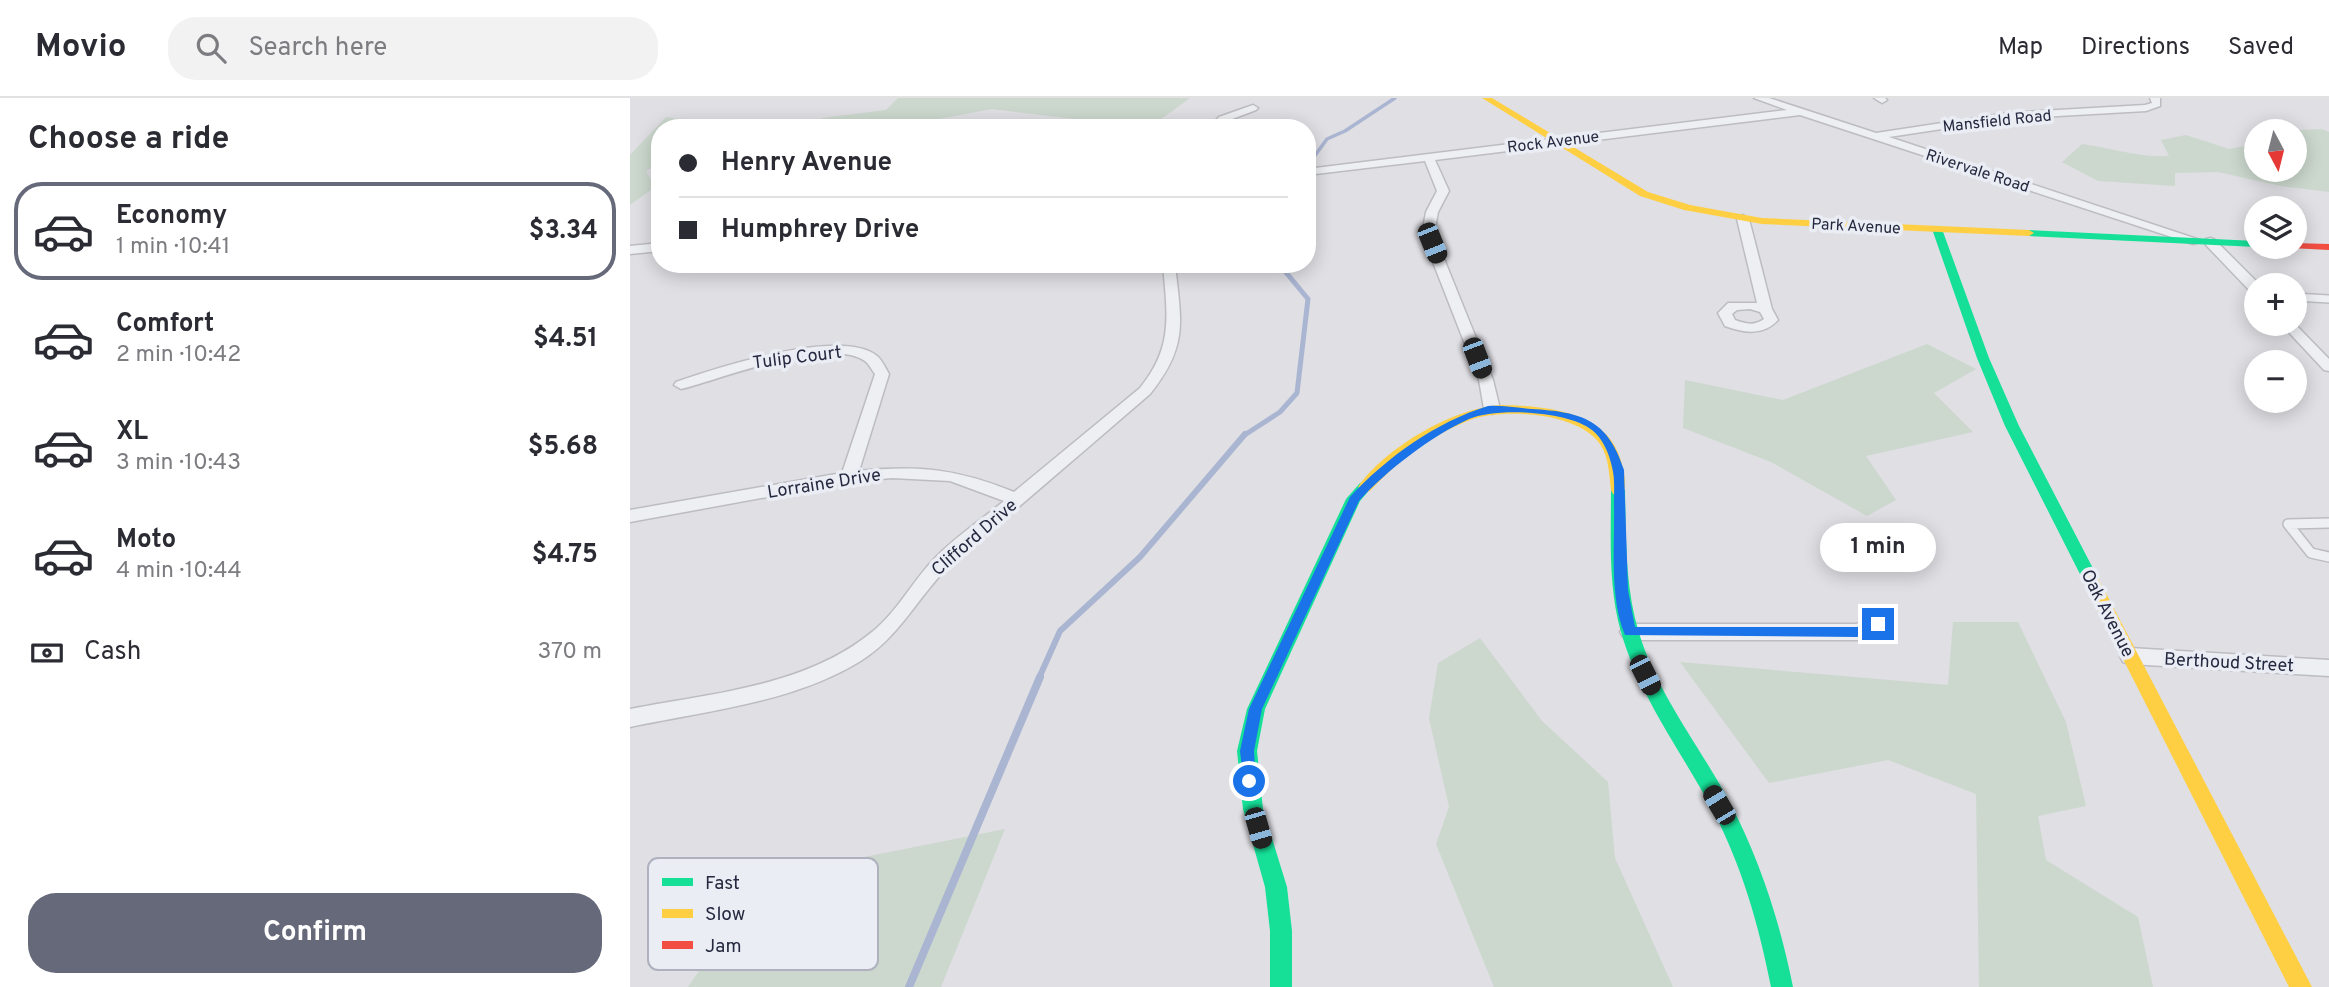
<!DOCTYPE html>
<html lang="en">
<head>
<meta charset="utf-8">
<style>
  body { margin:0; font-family:Overpass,sans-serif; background:#f2f2f3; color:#2b2b33; height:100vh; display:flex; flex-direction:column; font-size:26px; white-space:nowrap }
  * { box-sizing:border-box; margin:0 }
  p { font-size:23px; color:#7c7c81 }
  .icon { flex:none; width:38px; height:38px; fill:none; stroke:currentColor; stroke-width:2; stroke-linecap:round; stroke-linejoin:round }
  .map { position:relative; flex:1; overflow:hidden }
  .drawer { display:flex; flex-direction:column; background:#fff; width:630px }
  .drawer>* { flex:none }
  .top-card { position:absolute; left:21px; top:21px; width:665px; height:154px; border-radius:28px; box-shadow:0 4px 18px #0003; display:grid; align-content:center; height:154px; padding:0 28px; background:#fff }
  .needle { width:46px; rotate:173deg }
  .buttons { position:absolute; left:1614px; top:21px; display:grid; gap:14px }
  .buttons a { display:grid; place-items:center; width:63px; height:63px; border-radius:50%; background:#fff; box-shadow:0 4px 18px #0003; font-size:35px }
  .end { position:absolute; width:32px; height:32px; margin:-16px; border:9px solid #1a73e8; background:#fff; box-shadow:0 0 0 4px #fff }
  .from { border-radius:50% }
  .bubble { position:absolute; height:49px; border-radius:24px; background:#fff; box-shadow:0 4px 18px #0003; font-size:23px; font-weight:700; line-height:49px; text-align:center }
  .car { position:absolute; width:21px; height:42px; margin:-21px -10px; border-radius:9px; box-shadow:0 0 5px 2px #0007; background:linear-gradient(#222 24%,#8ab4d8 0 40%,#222 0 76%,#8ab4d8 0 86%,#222 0) }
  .top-card b { display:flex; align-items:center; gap:24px; height:66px; font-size:26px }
  .top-card b+b { border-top:2px solid #e1e1e2 }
  .top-card i { width:18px; height:18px; background:#2b2b33 }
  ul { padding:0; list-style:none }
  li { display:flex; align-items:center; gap:21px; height:98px; margin:0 14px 10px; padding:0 14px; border:4px solid transparent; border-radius:28px }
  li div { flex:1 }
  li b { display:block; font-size:26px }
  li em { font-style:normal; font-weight:700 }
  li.active { border-color:#656979 }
  li>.icon { width:63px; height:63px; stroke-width:1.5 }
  h2 { padding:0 28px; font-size:32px; line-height:84px }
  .pay { display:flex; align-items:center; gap:18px; height:77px; padding:0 28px; font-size:26px }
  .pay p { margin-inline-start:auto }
  .primary-button { display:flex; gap:14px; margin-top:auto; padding:14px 28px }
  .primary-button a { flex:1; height:80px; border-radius:28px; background:#656979; color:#fff; font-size:28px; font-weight:700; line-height:80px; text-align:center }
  header { display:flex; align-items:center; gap:42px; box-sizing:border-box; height:98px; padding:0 35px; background:#fff; border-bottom:2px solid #e1e1e2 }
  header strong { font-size:33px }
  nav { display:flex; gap:38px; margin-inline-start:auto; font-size:24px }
  .search { width:490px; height:63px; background:#f2f2f3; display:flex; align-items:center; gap:18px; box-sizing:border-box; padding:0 24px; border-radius:28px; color:#7c7c81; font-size:26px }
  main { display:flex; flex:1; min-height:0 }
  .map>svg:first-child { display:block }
</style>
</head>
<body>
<header>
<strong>Movio</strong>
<div class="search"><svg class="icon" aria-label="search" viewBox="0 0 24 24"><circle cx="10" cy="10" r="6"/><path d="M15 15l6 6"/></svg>Search here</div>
<nav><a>Map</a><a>Directions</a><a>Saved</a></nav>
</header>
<main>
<section class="drawer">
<h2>Choose a ride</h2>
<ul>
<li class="active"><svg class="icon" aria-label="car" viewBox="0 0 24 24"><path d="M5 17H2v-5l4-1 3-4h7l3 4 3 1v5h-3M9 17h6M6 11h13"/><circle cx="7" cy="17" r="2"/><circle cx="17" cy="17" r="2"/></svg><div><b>Economy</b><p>1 min · 10:41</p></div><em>$3.34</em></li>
<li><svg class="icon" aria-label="car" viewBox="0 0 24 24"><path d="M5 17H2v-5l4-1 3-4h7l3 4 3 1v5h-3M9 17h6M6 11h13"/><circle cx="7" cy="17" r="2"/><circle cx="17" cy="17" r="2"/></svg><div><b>Comfort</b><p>2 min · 10:42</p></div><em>$4.51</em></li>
<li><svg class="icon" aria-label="car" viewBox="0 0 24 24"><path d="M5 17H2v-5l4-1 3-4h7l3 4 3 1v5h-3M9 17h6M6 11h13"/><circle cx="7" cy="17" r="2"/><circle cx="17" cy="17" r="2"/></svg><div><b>XL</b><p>3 min · 10:43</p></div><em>$5.68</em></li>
<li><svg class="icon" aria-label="car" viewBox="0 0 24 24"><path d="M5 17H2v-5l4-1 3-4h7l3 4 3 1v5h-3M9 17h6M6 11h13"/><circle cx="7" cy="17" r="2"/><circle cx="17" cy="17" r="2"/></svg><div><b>Moto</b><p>4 min · 10:44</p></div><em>$4.75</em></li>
</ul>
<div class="pay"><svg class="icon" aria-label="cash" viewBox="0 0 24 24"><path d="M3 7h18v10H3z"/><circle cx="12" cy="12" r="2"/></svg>Cash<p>370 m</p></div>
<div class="primary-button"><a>Confirm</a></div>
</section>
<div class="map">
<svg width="1699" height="889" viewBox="0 0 1699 889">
  <rect width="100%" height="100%" fill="#dfdfe4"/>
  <path fill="#ccd8ce" d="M268,0H560L530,22L529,30H459L461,23L362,11L298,23L292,30H184L192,20L256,12Z
    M36,19L86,27L85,30H30V65L16,73L25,89L0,107V57Z
    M1692,31L1699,34V94L1651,88L1588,74L1545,75V88L1468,83L1432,64L1452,46C1482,50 1509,60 1539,58L1531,42L1556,37L1599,51L1626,46V72H1664V33H1650Z
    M1297,246L1346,271L1304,295L1343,334L1236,358L1266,402L1237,418L1141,364L1053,330L1055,282L1153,302Z
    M1323,524H1388L1436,624L1456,708L1408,718L1416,762L1508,819L1523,889H1349L1346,696L1258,662L1139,685L1050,564L1318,587Z
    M850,540L912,623L978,684L985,760L1043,889H864L806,746L819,709L799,620L808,565Z
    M375,731L311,889H58L134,779Z"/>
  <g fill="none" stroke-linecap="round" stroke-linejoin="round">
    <path stroke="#aab5d2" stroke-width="3.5" d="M678,67L697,41L715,33L765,0
      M677,83L679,81"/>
    <path stroke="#aab5d2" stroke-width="5" d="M613,338L650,314L667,295L678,201L649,166"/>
    <path stroke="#aab5d2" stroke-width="6" d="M409,580L430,533L510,459L615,336"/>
    <path stroke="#aab5d2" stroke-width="8" d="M279,889L410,579"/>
    <defs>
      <path id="lane-far1" d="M1664,199L1699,201"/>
      <path id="lane" d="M1699,425L1658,426L1681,455L1699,459"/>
      <path id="street" d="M1124,0H1139L1246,35L1378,15L1515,7L1522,5L1520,0H1530V8L1516,13L1378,21L1259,39L1573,143L1563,146L1170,17L805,62L819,93L808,114L804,136L863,282L870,311L862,316L854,311L849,282L792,136L796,114L807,93L795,63L677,77V71L1157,12Z
        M1244,0H1255L1257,2L1252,5Z
        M623,7L628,10L626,12L597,23L590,30H579L589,19Z
        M1113,117L1119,121L1142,211L1148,222C1133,238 1114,235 1095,228L1088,215L1098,205H1127L1107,121ZM1120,211L1130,214L1134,221C1124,228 1116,226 1105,222L1102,216L1107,212Z
        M1580,140L1584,141L1630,187H1626V195L1621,194L1576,147V141Z
        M30,145V153L0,156V148Z
        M533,166H545C551,224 559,247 520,296C477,333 434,370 392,406C368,427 341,446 319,468C287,500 269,540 229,564C161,605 76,613 0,629V611C81,595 175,589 242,534C267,514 282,484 304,461C324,440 351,422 374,403L320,383L262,380L219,384L0,424V412L212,375L245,276C242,272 239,266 235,263C198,238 92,281 51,291L44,287L46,284C86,270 211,229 247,258C252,262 256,271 259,276L229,373C289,367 328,371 384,394L510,290C544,248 537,217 533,166Z
        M1664,225L1699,261V273L1694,272L1651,226Z
        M1248,519L1255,521L1257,526L1255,531L1227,542H1000L993,539L990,534L993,529L1000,526H1226Z
        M1500,550L1699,562V578L1500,566L1493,564L1490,558L1493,552Z"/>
    </defs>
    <use href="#lane-far1" stroke="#bcbcc2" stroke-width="10"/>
    <use href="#lane" stroke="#bcbcc2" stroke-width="12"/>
    <use href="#street" stroke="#bcbcc2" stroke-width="3"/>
    <use href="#lane-far1" stroke="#eeeff2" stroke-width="7"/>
    <use href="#lane" stroke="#eeeff2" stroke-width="9"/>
    <use href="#street" fill="#eeeff2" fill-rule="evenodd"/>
    <path fill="#16e098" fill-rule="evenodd" d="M1303,129L1312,131L1359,260L1389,328L1468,480L1466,484H1454L1375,328L1347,260L1302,131Z
      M1399,132L1626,143V149H1628H1626L1399,138L1395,137L1394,135Z
      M735,384L742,389L730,403L635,611L627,653L633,711L657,789L662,833V889H640V833L635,789L613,711L607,653L617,611L716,401L730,385Z
      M988,387L995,392C996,440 995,489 1009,535C1028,597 1069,647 1099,703C1130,762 1150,824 1163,889H1141C1129,828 1112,768 1083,713C1052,654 1010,600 991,534C978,488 981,439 981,392Z"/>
    <path fill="#ffcf43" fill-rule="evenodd" d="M852,0H862L1018,94L1060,107L1132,120L1399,132L1404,135L1399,138L1132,126L1054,112L1010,98Z
      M872,307C916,308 978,313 991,363C994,373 997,386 993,396H983L981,392C979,376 979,359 970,346C948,314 872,310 840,322C801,337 768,363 740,393L735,394L728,389C755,350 824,309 872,307Z
      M1460,474L1466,476L1468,480L1682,889H1659L1452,480L1454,476Z"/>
    <path fill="#f24e42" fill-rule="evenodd" d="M1664,145L1699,146V152L1660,150L1664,149Z"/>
  </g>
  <path fill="#1a73e8" d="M858,308C872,307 888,310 902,311C951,314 978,321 994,372L998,492L1005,529H1227L1248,521L1254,526L1252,529L1227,539L995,537C979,499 985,447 984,406C984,394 985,380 982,369C979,355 973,341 962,332C939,313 866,309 839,321C801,338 756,373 729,403L632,611L624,653L626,683L624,688H614L610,653L619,611L720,399C757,359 806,324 858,308Z"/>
  <g text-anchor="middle" stroke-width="7" stroke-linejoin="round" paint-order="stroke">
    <g font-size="16" fill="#24293f" stroke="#ebedf5">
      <text transform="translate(1367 22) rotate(-6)" y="6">Mansfield Road</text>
      <text transform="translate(923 43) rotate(-7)" y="6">Rock Avenue</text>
      <text transform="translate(1348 72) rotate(18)" y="6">Rivervale Road</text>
      <text transform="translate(1226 127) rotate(3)" y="6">Park Avenue</text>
    </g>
    <g font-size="18" fill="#24293f" stroke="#ebedf5">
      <text transform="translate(167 259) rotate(-7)" y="6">Tulip Court</text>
      <text transform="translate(194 385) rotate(-9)" y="6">Lorraine Drive</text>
      <text transform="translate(344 439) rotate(-41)" y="6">Clifford Drive</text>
      <text transform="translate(1478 515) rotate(63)" y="6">Oak Avenue</text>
      <text transform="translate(1599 564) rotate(3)" y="6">Berthoud Street</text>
    </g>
  </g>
  <rect x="18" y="760" width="230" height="112" rx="10" fill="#ebedf5" stroke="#afb2be" stroke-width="2"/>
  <rect x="32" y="780" width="31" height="8" fill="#16e098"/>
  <rect x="32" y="811" width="31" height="9" fill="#ffcf43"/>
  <rect x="32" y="843" width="31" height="8" fill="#f24e42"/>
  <g font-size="19" fill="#24293f">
    <text x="75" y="791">Fast</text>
    <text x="75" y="822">Slow</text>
    <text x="75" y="854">Jam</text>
  </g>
</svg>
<div class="buttons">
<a><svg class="needle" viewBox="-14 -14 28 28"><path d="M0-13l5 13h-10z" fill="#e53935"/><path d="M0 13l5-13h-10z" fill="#7c7c81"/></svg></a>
<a><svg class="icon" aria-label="layers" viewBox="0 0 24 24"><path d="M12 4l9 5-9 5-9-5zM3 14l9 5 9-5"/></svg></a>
<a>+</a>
<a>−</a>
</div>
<i class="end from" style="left:619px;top:683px"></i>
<i class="end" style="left:1248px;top:526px"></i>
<div class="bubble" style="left:1190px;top:425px;width:116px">1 min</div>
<i class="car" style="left:802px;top:145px;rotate:158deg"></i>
<i class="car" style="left:847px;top:260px;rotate:159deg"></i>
<i class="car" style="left:1015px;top:577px;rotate:153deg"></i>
<i class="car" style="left:1089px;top:707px;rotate:329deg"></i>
<i class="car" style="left:628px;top:730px;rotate:164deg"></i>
<div class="top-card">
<b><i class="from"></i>Henry Avenue</b>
<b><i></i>Humphrey Drive</b>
</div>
</div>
</main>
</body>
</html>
